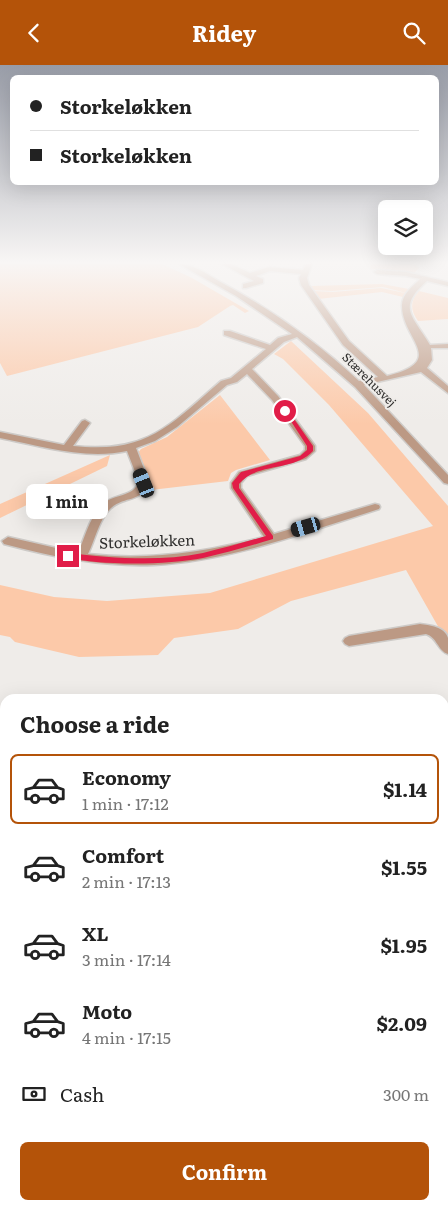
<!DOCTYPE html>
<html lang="en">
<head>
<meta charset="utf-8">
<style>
  body { margin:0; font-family:Literata,serif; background:#f6f6f6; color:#222; height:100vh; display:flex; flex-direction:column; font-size:19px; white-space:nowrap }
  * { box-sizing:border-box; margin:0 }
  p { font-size:16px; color:#767676 }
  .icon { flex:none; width:28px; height:28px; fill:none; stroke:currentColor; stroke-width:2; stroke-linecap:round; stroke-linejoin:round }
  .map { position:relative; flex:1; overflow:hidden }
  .sheet { position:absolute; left:0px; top:629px; width:449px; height:516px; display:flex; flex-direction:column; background:#fff; border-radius:15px 15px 0 0; box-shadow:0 5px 20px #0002 }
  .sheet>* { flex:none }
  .hud { position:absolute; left:10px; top:10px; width:429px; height:110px; border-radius:8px; box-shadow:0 5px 20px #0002; display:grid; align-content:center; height:110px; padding:0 20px; background:#fff }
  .tools { position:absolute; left:378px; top:135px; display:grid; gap:10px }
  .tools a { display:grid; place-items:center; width:55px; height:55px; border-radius:8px; background:#fff; box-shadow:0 5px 20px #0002; font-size:25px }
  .end { position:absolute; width:22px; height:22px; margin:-11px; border:6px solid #e11d48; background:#fff; box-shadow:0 0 0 2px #fff }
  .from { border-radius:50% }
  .bubble { position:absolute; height:35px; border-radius:8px; background:#fff; box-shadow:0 5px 20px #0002; font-size:16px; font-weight:700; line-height:35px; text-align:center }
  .car { position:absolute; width:15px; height:30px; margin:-15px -8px; border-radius:6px; box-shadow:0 0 4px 1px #0007; background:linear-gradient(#222 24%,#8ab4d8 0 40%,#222 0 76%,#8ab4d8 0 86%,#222 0) }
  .hud b { display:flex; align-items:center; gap:18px; height:48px; font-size:19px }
  .hud b+b { border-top:1px solid #e0e0e0 }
  .hud i { width:12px; height:12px; background:#222 }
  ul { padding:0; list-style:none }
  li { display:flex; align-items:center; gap:15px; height:70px; margin:0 10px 8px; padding:0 10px; border:2px solid transparent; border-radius:8px }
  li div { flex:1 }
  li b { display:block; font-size:19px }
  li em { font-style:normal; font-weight:700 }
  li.active { border-color:#b45309 }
  li>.icon { width:45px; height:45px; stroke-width:1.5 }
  h2 { padding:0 20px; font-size:22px; line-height:60px }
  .pay { display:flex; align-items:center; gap:12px; height:55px; padding:0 20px; font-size:19px }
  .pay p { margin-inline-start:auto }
  .action { display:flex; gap:10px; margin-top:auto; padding:10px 20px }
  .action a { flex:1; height:58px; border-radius:8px; background:#b45309; color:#fff; font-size:20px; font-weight:700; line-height:58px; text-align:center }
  header { display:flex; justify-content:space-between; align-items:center; height:65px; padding:0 20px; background:#b45309; color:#fff; font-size:22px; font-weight:700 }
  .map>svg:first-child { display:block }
</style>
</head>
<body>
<header><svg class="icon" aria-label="back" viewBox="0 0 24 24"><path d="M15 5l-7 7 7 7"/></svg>Ridey<svg class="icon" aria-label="search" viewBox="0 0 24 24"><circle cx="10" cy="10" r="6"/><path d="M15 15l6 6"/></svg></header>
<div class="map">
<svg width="448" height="1144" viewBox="0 0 448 1144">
  <rect width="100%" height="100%" fill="#efece9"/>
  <path fill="#fcc9a9" d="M0,199H162L192,213L249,246L245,248L233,240L230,241L198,262L7,311L0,298Z
    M372,199H415L419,203L414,208C399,207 386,203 372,204L370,201Z
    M382,219L409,224L406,228L383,222L332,226L312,225L310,221Z
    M381,223L405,228L403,232L382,227L318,234L312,226L333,227Z
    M419,226L448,233V254L418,256C410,245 410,236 419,226Z
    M291,276L368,348L448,441V579L406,505L291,536L238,564L174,573L158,590L79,592L15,577L10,572L0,570V520L54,532L107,536L210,528L433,461L329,340L283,294L274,289Z
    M220,330L270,395L236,405L231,408L228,416L151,425L148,424L150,418L137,389L141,384L167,372Z
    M110,390L107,401L0,453V439Z
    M205,1140H423L424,1144H190Z"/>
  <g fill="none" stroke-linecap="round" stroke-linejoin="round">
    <defs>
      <path id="minor" d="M179,199C193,199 205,208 217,215C269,243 316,276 359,316L378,312L343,280L301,220L299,213L301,209L270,206L256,211L263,214V218L246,223H243V219L254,216L222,199H231L250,208L269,202L303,205L306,199H312L307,213L309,220L349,276L387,311C448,296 403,275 402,242C401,230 412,222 420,214L406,211L377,209L374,207L377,205L406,207L448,217V221L427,216C396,243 413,251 430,280L448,279V283H431L432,295L427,303L448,321V328L421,307L364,320L448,410V419L444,418L355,322L297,272L284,277L252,304L278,331L315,381V386L306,394L247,411L241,418V423L274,469L375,439L379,440L380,442L379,444C306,467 231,496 154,500C102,502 53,492 4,479L2,476L8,472L78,488C85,472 90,451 103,439C115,428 132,433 139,417L127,386C85,395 41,381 0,373V367L64,380L82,356L85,355L90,358L73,381C147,389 169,361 221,316L231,313L266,284L224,270V266H230L270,280L278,273L292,269L236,231ZM247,309L272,335L305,381V385L300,390L239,407L231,418V423L264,472C206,487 149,496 88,489C95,475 99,454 111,443C126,430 140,439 149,417L136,383L155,376L177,362L227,320L237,317Z
        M420,559C429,560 445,562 448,573C448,577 448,584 448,589C438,586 437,572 426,569L349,581L345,579L343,576L345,573L349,571Z
        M0,654L5,656V668L0,666Z
        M444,720L448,721V735L444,734Z
        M444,1040H448V1060H444Z
        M65,1140H96L94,1144H63Z"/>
    </defs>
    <use href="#minor" stroke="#cdcac7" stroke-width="3"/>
    <use href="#minor" fill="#bc9984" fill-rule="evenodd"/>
  </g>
  <linearGradient id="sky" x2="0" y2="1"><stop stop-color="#999da8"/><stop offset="0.55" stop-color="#f8f6f5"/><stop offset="1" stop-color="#f8f6f5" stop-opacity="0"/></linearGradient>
  <rect width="448" height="359" fill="url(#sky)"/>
  <path fill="#e11d48" d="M283,344H287L313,381V386C294,407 256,397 239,419V423L273,471V474C250,481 226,488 203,493C168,500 100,501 65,492L64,491L68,488C111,493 159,497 203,488C224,483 245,477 266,471L233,423L232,418L241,407L300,391L307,385V381Z"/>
  <g text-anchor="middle" stroke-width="4" stroke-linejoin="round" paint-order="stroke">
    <g font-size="12" fill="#302f2e" stroke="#efece9">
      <text transform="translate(369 315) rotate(45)" y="4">Stærehusvej</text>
    </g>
    <g font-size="15" fill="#302f2e" stroke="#efece9">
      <text transform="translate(147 477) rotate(-2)" y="5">Storkeløkken</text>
    </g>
  </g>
</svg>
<div class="tools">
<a><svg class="icon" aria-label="layers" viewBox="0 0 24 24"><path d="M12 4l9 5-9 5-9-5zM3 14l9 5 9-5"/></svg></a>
</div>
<i class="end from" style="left:285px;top:346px"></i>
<i class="end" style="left:68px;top:491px"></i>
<div class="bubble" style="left:26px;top:419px;width:82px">1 min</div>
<i class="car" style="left:144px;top:418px;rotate:338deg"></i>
<i class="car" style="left:306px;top:462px;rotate:254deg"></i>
<div class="hud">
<b><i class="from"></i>Storkeløkken</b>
<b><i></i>Storkeløkken</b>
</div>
<section class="sheet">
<h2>Choose a ride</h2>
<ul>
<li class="active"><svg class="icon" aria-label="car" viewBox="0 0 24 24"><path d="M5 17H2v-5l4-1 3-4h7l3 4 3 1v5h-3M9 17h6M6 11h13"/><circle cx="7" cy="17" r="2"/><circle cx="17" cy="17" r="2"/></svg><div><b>Economy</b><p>1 min · 17:12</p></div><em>$1.14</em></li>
<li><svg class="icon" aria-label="car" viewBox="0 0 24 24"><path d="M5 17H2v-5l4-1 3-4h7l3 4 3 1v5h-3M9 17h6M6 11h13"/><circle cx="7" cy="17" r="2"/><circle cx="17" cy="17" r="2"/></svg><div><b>Comfort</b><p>2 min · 17:13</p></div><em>$1.55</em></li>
<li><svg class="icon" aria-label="car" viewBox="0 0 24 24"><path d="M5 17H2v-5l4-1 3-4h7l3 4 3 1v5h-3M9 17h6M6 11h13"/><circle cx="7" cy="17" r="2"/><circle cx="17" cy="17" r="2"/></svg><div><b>XL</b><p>3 min · 17:14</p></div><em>$1.95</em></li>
<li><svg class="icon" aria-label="car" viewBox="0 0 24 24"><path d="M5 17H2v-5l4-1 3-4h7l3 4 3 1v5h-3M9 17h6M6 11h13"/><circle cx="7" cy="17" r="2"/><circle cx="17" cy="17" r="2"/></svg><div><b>Moto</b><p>4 min · 17:15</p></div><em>$2.09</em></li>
</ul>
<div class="pay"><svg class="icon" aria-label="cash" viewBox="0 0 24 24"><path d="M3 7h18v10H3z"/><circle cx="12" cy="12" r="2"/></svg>Cash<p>300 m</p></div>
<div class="action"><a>Confirm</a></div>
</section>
</div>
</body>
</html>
